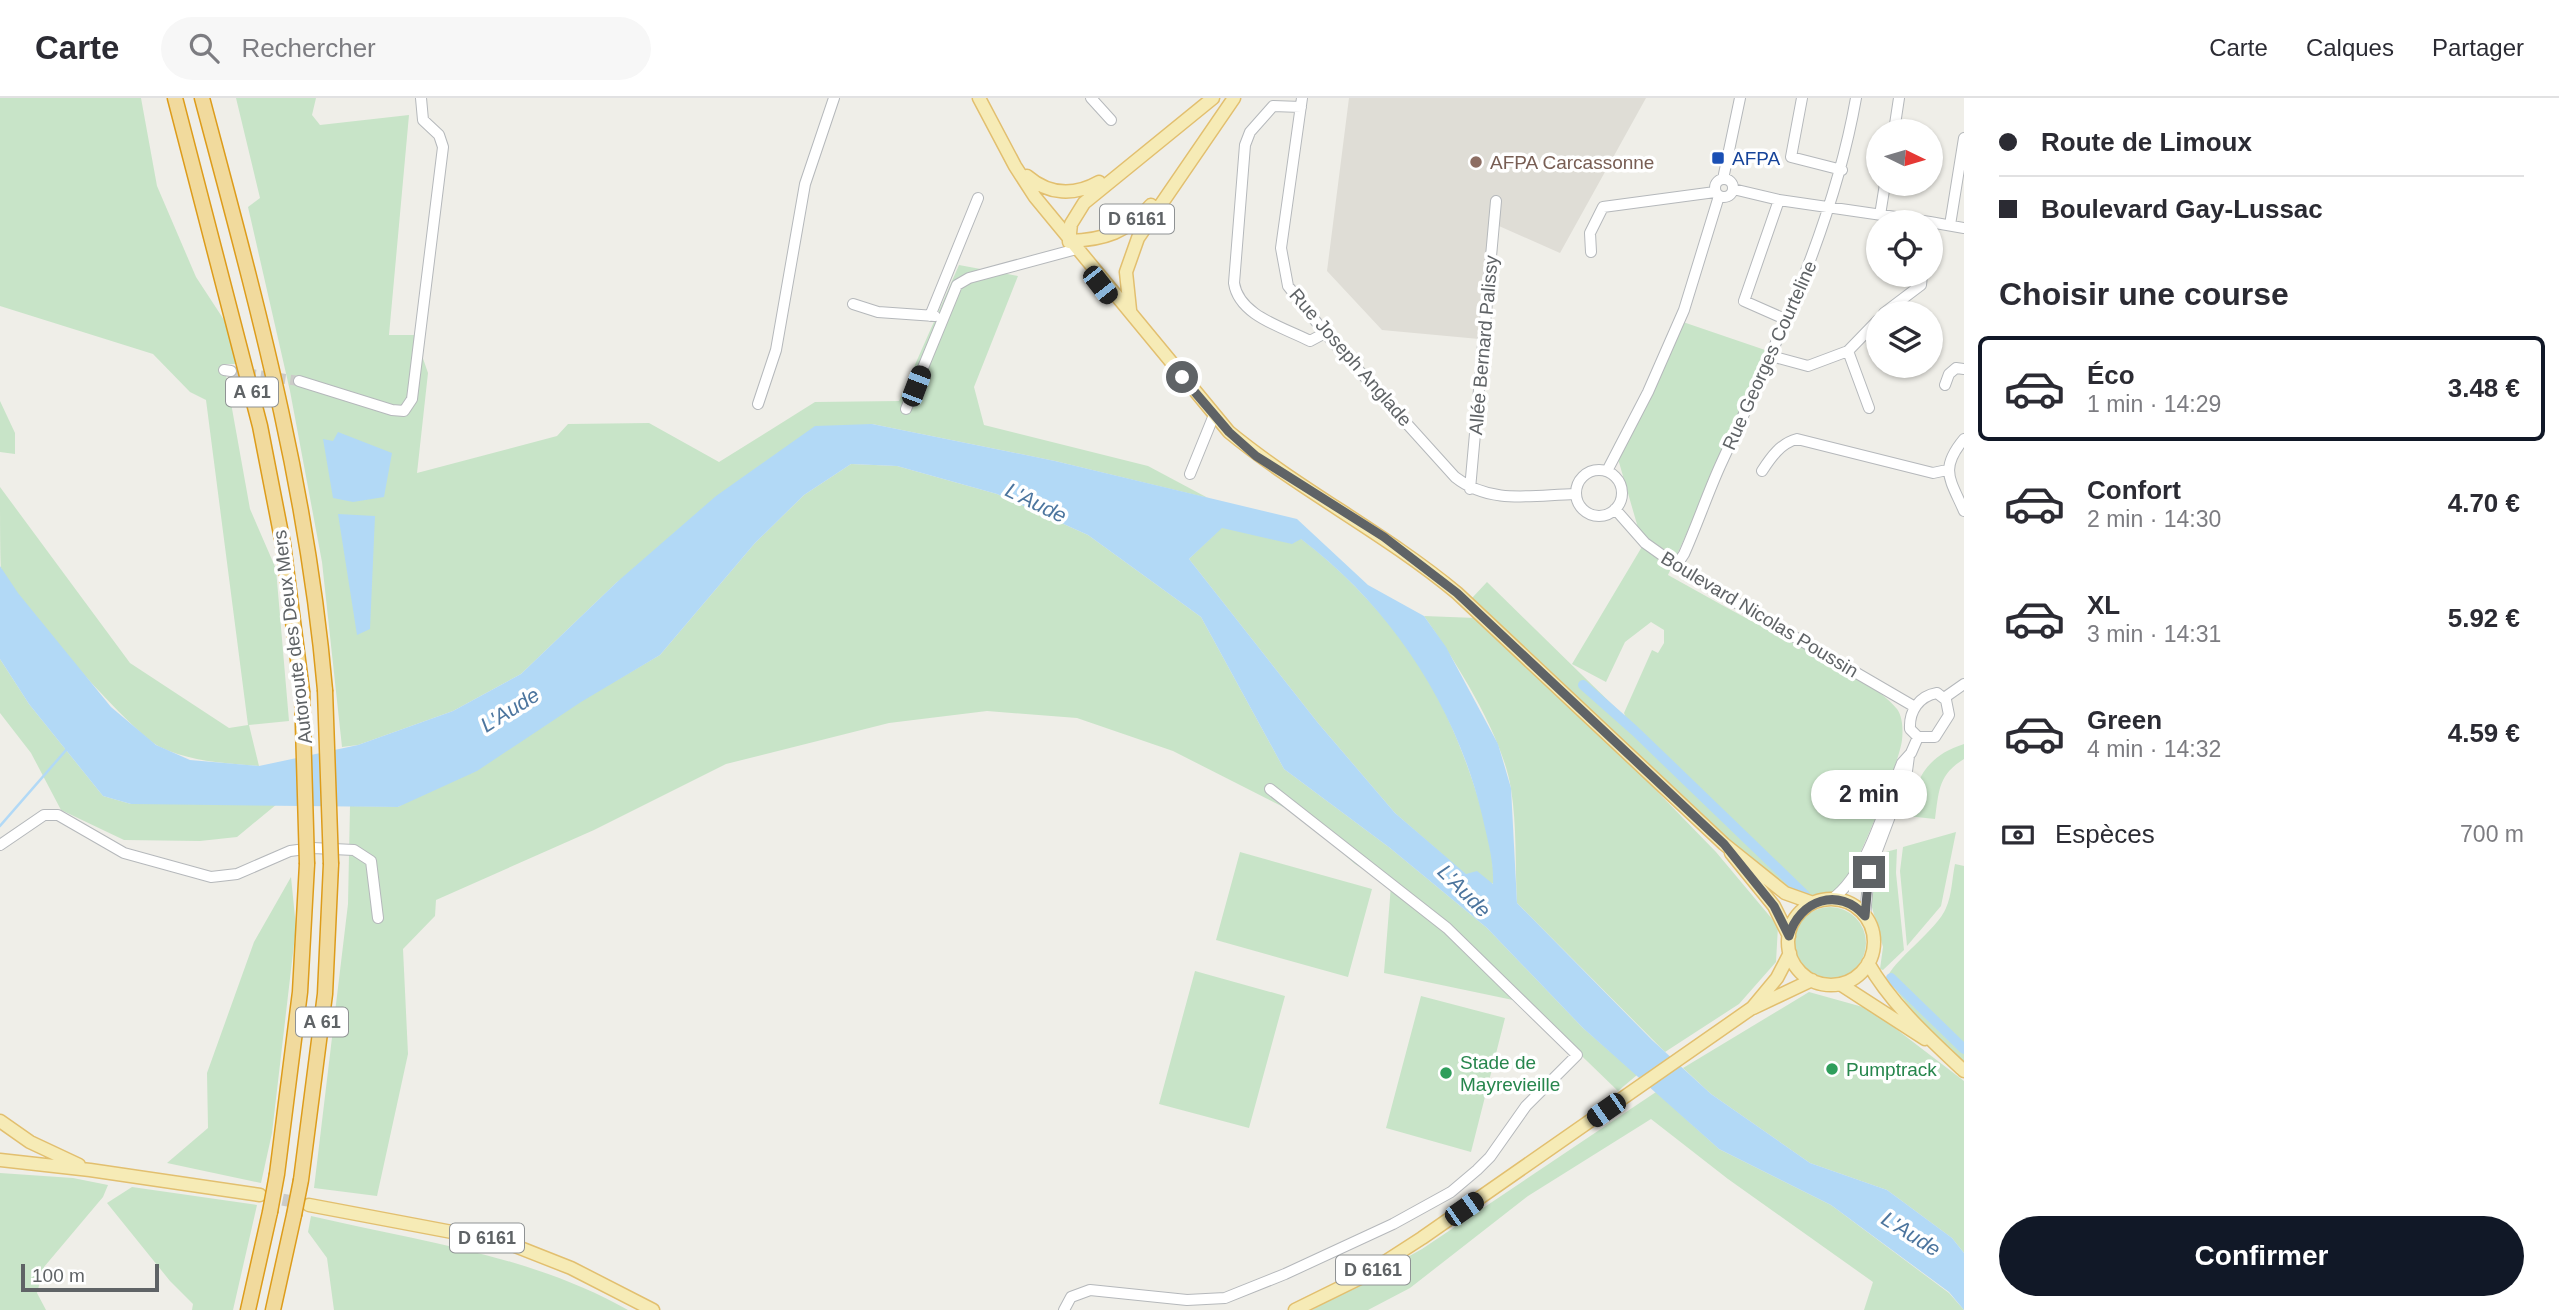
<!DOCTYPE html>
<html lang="fr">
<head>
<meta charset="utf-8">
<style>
  body { margin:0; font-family:Helvetica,sans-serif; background:#f7f7f7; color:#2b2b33; height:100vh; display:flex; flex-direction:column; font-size:26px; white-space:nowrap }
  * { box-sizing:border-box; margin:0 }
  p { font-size:23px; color:#7c7c81 }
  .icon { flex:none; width:38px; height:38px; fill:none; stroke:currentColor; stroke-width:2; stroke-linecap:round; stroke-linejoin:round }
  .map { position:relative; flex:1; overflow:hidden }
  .side { display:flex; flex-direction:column; background:#fff; width:595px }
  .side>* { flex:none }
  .hud { display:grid; align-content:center; height:154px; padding:0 35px; background:#fff }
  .needle { width:46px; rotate:95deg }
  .controls { position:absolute; left:1866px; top:21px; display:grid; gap:14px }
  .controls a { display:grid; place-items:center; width:77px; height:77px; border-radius:50%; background:#fff; box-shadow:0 2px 5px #0004; font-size:35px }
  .scale { position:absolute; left:21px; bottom:18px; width:138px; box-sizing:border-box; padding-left:7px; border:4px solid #5f6366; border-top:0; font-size:19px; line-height:24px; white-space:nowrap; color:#5f6366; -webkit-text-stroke:5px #fff; paint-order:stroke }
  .end { position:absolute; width:32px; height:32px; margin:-16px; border:9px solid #5f6366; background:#fff; box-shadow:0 0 0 4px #fff }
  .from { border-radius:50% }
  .bubble { position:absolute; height:49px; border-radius:24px; background:#fff; box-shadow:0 2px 5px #0004; font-size:23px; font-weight:800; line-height:49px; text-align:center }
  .car { position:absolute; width:21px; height:42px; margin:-21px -10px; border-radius:9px; box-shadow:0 0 5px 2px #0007; background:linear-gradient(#222 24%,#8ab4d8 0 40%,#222 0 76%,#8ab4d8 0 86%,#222 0) }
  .hud b { display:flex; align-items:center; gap:24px; height:66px; font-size:26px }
  .hud b+b { border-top:2px solid #e1e1e2 }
  .hud i { width:18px; height:18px; background:#2b2b33 }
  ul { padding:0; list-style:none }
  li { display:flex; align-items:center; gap:21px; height:105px; margin:0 14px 10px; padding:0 21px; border:4px solid transparent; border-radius:10px }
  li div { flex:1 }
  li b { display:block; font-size:26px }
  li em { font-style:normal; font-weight:800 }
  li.selected { border-color:#111827 }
  li>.icon { width:63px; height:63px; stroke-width:1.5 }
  h2 { padding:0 35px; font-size:32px; line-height:84px }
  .pay { display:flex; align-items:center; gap:18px; height:77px; padding:0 35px; font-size:26px }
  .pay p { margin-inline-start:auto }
  .button { display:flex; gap:14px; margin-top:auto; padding:14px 35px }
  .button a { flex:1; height:80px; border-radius:42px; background:#111827; color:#fff; font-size:28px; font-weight:800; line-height:80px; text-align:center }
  header { display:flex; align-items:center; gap:42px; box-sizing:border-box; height:98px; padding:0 35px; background:#fff; border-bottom:2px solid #e1e1e2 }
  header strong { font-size:33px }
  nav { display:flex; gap:38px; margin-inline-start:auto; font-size:24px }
  .search { width:490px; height:63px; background:#f7f7f7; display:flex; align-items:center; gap:18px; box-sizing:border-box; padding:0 24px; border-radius:38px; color:#7c7c81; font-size:26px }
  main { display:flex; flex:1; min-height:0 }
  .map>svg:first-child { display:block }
</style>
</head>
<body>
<header>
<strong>Carte</strong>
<div class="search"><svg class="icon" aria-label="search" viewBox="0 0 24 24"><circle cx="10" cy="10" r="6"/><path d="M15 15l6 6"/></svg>Rechercher</div>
<nav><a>Carte</a><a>Calques</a><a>Partager</a></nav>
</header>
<main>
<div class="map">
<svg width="1964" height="1212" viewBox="0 0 1964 1212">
  <rect width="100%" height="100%" fill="#efeee8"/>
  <path fill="#dfddd6" d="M1349,0H1646L1560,155L1499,128L1490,242L1382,232L1327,173Z"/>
  <path fill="#c8e4c8" d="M0,0H141L157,88L196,179L228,228L237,266H224L250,411L276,471L289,623L249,627L259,668C224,665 192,664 160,649C131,635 13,500 1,470C0,456 0,406 0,389L130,565L229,630L248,627L206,302L190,294L153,256L0,208Z
    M236,0H316L312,17L320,27L409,17L389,237H415L428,275L417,375L557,338L568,326L649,325L719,364L815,304L899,303L959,167L1018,178L974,289L984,327L1148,368L1208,400L1055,363L872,326L617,484L521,576L453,613L358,647L342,649L322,464L290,293L248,109L260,100Z
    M1683,224L1768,253L1668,477C1716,504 1764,530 1813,556C1837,570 1880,589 1897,611C1903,619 1903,633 1902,642C1900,663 1853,782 1838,793C1819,806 1796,797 1778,787L1472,500L1487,484L1626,620L1624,615L1652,552L1658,555L1664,545V532L1651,524L1625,544L1606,584L1572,566L1643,447L1614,347Z
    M0,303L15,335V356L0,354Z
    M851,366L897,368L997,396L1088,437L1201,519L1284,671L1390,750L1487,830L1583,930L1637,977L1618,993L1527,905L1384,875L1391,787L1355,766L1301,718L1173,653L1077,620L987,613L889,625L726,666L594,732L436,802L435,818L403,851L408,956L377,1098L314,1090L348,806L350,708L398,709L660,557L755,445L804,397Z
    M1222,429L1292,445L1300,440C1340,470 1376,508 1406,547C1446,598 1494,722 1494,786L1466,777L1395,715L1318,625L1189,461Z
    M1424,518L1476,520L1557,593L1647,683L1716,754L1778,828L1776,864L1739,906L1665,954L1517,805C1515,768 1517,728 1511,691C1503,638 1455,562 1424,518Z
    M0,561L29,606L103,698L131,706H277L237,739L200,743L124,742L61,712L31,655L0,615Z
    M1964,646V661C1938,677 1939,693 1935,721L1907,718C1916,681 1926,658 1964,646Z
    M1956,734L1941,808L1907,848L1900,773L1903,749Z
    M1897,751L1896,775L1904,852L1883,872L1880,871L1883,849L1871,806L1872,790L1882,755Z
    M1240,754L1372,791L1348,879L1216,842Z
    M1955,766L1964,768V964L1921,923L1887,881C1890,865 1938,831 1946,810C1952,797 1952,780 1955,766Z
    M291,779L296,829L272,1035L261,1085L167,1065L208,1030L207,975L254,844Z
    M1794 845a36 36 0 1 1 72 0a36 36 0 1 1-72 0Z
    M1195,873L1285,898L1249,1030L1159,1006Z
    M1809,894L1870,911L1964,983V1155L1952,1140L1887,1092L1810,1065L1711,996L1683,970Z
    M1421,898L1505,920L1471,1054L1386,1030Z
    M1656,994L1719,1051L1831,1107L1949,1195L1964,1212H1864L1873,1184L1728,1081L1651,1021L1528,1098L1410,1190L1368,1212H1312L1422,1151Z
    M0,1075L73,1080L108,1087L103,1099L44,1169L37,1195L46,1212H0Z
    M132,1089L257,1107L233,1212H192L193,1206L170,1183L107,1105Z
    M311,1118C418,1143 531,1157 628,1212H334L327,1160L308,1134Z"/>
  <path fill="#b2d9f6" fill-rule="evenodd" d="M872,326L1055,363L1297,421L1368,487L1424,518L1446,549L1498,646L1511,690L1517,805L1652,942L1711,996L1810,1065L1887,1092L1952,1140L1964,1155V1212L1949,1194L1831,1107L1719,1051L1583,930L1487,830L1390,750L1284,671L1201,519L1088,437L997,396L897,368L851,366L804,397L755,445L660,557L581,604L477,673L398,709L131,706L103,698L29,606L0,561V468L18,495L111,609L156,647L190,662L259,668L358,647L453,613L521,576L617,484L716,398L815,328ZM1222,430L1292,446L1301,441C1391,509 1456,608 1482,717C1487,740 1494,762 1493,786L1477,773L1466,776L1395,715L1318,625L1189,461Z
    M338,334L392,355L384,399L353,404L333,400L323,341L333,343Z
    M338,416L375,418L370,531L357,537Z"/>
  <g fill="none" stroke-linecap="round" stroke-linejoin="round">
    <path stroke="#b2d9f6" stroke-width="2.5" d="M0,728L67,651"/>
    <path stroke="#b2d9f6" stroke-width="10" d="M1583,587L1635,633L1805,797
      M1891,880L1964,951"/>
    <path stroke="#cbcbc8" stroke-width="10" stroke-dasharray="10 5" stroke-linecap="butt" d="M231,273L299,283"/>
    <path stroke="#cbcbc8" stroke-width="12" stroke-dasharray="12 6" stroke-linecap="butt" d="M265,1098L305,1106"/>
    <defs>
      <path id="minor" d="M1091,0L1111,22
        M1302,0L1281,150L1288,188L1325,235L1455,379C1490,407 1533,397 1575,396
        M1802,0L1791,59L1842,72
        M1301,9L1273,8L1250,34L1245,47L1234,185C1239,218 1283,229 1310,243L1325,235
        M1894,33L1899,0
        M1715 90a9 9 0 1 1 18 0a9 9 0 1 1-18 0Z
        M1723,81L1740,0
        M1733,91L1779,102L1930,124
        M1779,102L1744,203L1787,222
        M1880,117L1885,86
        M1930,124L1964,130
        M1950,127L1964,40
        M1591,154L1590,135L1603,109L1715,94
        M853,206L878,214L935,218
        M1884,215L1921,187L1922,177
        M930,218L978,100
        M1848,253L1869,310
        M1771,258L1808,268L1848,253L1878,222
        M224,272L231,273
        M299,283L392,312L404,313L412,301L443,49L439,37L423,22L421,0
        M1945,287L1949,276L1956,270L1964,271
        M758,306L776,252L805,86L834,0
        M906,311L957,187L969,180L1073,152
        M1964,341C1939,371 1950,381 1964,413
        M1576 395a23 23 0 1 1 46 0a23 23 0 1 1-46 0Z
        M1607,373L1648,294L1684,212L1719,98
        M1762,373C1771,359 1781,345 1797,341L1933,375L1947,372
        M1190,376L1214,317
        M1470,391L1496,103
        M1615,411L1645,445L1697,482L1915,609
        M1676,468L1684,456C1697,427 1707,397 1720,368C1775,248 1833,131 1856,0
        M1937,595L1946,602L1949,617L1935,639H1918L1910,631C1909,613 1919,598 1937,595Z
        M1944,600L1964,586
        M0,747L44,717H58L124,755L211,779L237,776L290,753L313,750L354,752L371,763L378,820
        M1832,801C1868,775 1885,707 1902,665L1911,655L1918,639
        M1865,818L1869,774L1907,673L1909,658
        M1064,1212L1071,1199L1090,1192L1187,1202L1225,1200L1285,1176L1393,1126L1451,1094L1477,1072L1490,1059L1526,1008L1577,957L1447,830L1270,691"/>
      <path id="major" d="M979,0L1015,68L1035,99L1229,334C1301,393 1385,435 1457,495L1724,746L1785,795L1813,805
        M1027,78C1049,97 1074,98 1099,84
        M1069,143C1104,142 1128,134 1151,107
        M1069,144L1071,126L1084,105L1213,0
        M1130,212L1126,174L1138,140L1234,0
        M1731,755L1774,808L1789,838
        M1788 844a43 43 0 1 1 86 0a43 43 0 1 1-86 0Z
        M1868,865C1891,906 1930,941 1964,973
        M1840,886L1925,941
        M1753,910L1812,882
        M0,1023L30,1044L79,1067
        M0,1062L90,1072L260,1097
        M309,1107L505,1144L571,1170L653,1212
        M1295,1212L1360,1180L1422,1140L1752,910L1777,880L1790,855"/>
      <path id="highway" d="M175,0L260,328L283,446L302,593
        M202,0C255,200 307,384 325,592
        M277,1076L300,894L307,766
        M301,1082L325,896L331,766
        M248,1212L270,1114
        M273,1212L294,1117"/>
    </defs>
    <use href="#minor" stroke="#b5b8bb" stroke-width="12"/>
    <use href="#major" stroke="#e2bf6f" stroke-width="15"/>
    <use href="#highway" stroke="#dd9c1b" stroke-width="17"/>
    <use href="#minor" stroke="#fff" stroke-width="10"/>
    <use href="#major" stroke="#f6ebb6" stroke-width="12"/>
    <use href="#highway" stroke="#f1da9d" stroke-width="14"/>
    <defs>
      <path id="highway-bridge" d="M325,592L331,766
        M302,593L307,766
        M270,1114L277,1076
        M294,1117L301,1082"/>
    </defs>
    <use href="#highway-bridge" stroke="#dd9c1b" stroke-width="17" stroke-linecap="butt"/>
    <use href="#highway-bridge" stroke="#f1da9d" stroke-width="14"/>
  </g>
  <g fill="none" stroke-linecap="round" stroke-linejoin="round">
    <path stroke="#5f6366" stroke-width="9" d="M1182,279L1229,334L1256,358L1384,439L1457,495L1724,746L1774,808L1789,838C1799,802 1839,788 1865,818L1869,774"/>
  </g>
  <rect fill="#1a4fb4" stroke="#fff" stroke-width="2.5" x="1711" y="53" width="14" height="14" rx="3.5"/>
  <circle fill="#8d6e63" stroke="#fff" stroke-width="2.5" cx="1476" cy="64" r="7"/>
  <g fill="#2e9e5b" stroke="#fff" stroke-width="2.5">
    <circle cx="1832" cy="971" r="7"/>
    <circle cx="1446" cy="975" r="7"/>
  </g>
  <g text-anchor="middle" stroke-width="7" stroke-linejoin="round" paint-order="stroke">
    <g fill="#fff" stroke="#8f9294" stroke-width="2">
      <rect x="1100" y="106.5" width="74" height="29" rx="5"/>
      <rect x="226" y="279.5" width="52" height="29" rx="5"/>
      <rect x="296" y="909.5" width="52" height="29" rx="5"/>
      <rect x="450" y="1125.5" width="74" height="29" rx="5"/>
      <rect x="1336" y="1157.5" width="74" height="29" rx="5"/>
    </g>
    <g font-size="18" font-weight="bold" fill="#5f6366">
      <text x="1137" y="127">D 6161</text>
      <text x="252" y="300">A 61</text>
      <text x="322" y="930">A 61</text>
      <text x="487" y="1146">D 6161</text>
      <text x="1373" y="1178">D 6161</text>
    </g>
    <g font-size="19" fill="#164399" stroke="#fff" text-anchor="start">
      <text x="1732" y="67">AFPA</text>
    </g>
    <g font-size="19" fill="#785e54" stroke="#fff" text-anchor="start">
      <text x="1490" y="71">AFPA Carcassonne</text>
    </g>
    <g font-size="19" fill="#5f6366" stroke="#fff">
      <text transform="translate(1483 247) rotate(-85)" y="7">Allée Bernard Palissy</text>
      <text transform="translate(1769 257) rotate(-66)" y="7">Rue Georges Courteline</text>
      <text transform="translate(1351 259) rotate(49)" y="7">Rue Joseph Anglade</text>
      <text transform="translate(1760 516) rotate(31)" y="7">Boulevard Nicolas Poussin</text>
      <text transform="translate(292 539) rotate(-97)" y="7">Autoroute des Deux Mers</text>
    </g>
    <g font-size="19" fill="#27864d" stroke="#fff" text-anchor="start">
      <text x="1460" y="971">Stade de<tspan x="1460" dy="22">Mayrevieille</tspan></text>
      <text x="1846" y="978">Pumptrack</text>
    </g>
    <g font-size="21" font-style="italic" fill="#4c759e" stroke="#fff">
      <text transform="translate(1036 405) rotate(26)" y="7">L'Aude</text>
      <text transform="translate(510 612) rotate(-32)" y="7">L'Aude</text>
      <text transform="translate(1464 793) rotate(45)" y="7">L'Aude</text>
      <text transform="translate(1911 1136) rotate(32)" y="7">L'Aude</text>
    </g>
  </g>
</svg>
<div class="controls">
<a><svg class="needle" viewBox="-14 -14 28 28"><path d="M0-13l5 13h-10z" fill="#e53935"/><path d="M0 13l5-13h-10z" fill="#7c7c81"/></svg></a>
<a><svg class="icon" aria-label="locate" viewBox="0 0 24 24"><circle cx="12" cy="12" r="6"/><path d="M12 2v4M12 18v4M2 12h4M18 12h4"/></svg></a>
<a><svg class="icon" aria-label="layers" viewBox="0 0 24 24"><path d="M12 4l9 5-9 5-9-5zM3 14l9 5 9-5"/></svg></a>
</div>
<div class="scale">100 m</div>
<i class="end from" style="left:1182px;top:279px"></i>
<i class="end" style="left:1869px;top:774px"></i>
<div class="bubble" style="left:1811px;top:672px;width:116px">2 min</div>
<i class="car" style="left:1100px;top:187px;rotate:142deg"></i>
<i class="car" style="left:916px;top:288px;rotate:21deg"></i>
<i class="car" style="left:1606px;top:1012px;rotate:235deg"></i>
<i class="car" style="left:1464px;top:1111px;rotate:55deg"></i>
</div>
<section class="side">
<div class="hud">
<b><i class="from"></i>Route de Limoux</b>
<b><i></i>Boulevard Gay-Lussac</b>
</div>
<h2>Choisir une course</h2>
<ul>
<li class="selected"><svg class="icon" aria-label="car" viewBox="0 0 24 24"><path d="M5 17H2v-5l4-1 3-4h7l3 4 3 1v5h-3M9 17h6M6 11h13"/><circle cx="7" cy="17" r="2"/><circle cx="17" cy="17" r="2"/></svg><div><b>Éco</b><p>1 min · 14:29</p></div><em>3.48 €</em></li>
<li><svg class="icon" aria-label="car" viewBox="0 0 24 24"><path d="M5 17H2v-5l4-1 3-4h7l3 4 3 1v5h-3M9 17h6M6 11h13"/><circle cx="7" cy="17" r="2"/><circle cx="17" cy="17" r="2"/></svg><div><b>Confort</b><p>2 min · 14:30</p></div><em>4.70 €</em></li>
<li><svg class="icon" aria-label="car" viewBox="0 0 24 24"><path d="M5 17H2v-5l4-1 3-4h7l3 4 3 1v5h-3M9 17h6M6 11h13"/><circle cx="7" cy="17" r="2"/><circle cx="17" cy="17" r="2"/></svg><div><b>XL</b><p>3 min · 14:31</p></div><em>5.92 €</em></li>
<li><svg class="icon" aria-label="car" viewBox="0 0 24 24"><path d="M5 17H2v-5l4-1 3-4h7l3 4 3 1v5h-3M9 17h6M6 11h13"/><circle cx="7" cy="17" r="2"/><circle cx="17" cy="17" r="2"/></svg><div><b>Green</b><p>4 min · 14:32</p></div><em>4.59 €</em></li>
</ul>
<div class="pay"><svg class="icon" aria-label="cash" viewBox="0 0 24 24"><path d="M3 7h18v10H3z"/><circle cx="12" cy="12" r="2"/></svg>Espèces<p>700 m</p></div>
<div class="button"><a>Confirmer</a></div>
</section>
</main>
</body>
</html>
